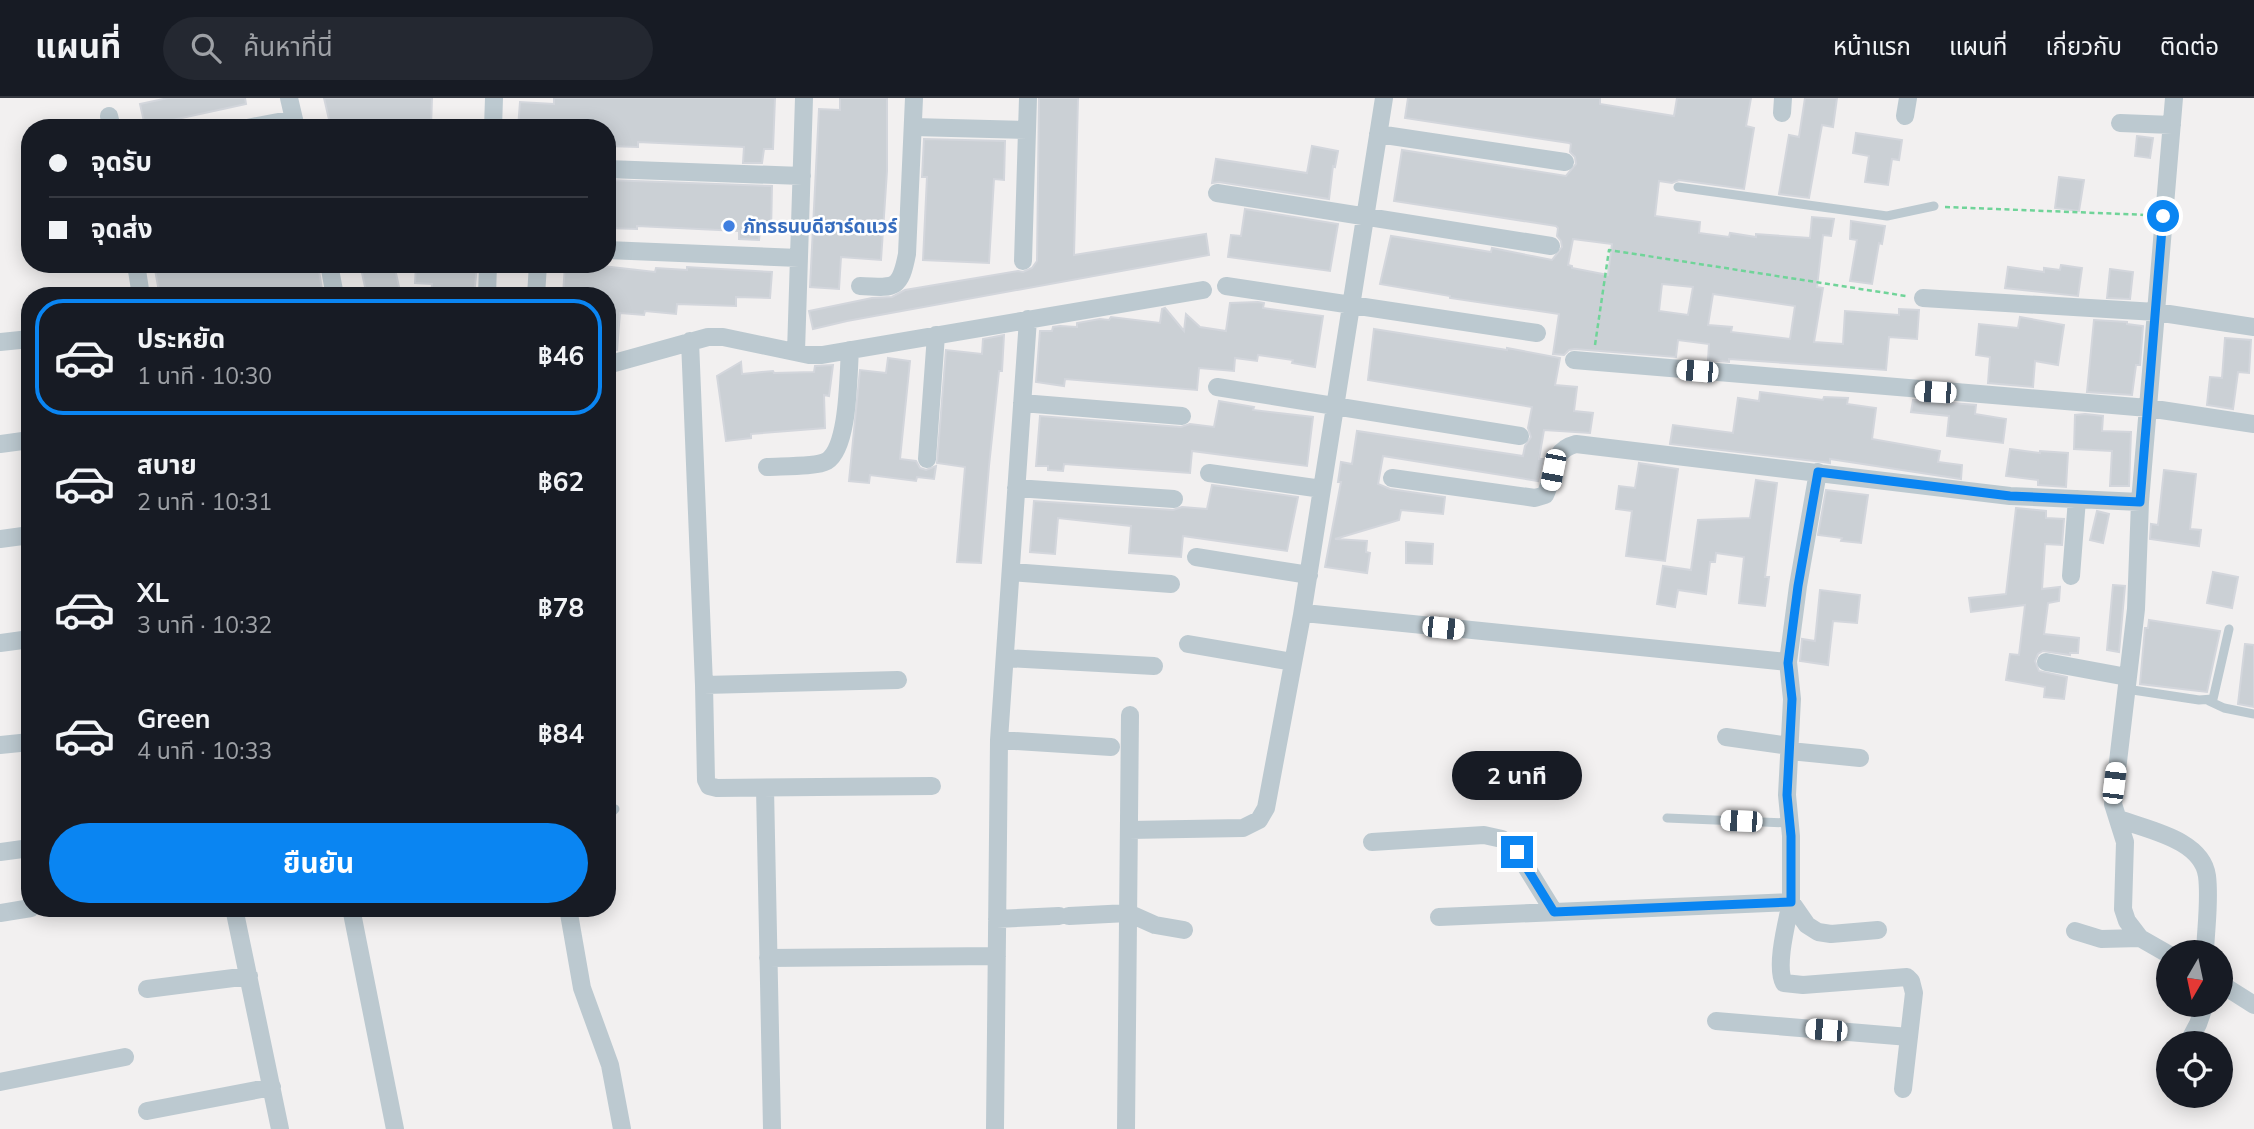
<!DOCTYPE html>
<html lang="th">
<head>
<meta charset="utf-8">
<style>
  body { margin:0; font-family:Mulish,"Noto Sans Thai",sans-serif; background:#242831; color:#f1f3f6; height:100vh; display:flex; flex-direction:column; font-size:26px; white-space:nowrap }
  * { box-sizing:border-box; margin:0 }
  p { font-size:23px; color:#9ea1a6 }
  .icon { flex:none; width:38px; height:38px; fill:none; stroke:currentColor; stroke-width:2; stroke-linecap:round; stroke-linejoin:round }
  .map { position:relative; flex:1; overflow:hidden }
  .sheet { position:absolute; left:21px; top:189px; width:595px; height:630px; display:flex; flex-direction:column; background:#171b24; border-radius:28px; box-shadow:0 4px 18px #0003 }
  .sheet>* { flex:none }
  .top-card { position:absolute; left:21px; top:21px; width:595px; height:154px; border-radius:28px; box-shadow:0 4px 18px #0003; display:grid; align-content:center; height:154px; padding:0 28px; background:#171b24 }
  .needle { width:46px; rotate:189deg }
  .controls { position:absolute; left:2156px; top:842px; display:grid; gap:14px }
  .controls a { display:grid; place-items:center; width:77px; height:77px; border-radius:50%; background:#171b24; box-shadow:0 4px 18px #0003; font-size:35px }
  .end { position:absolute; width:32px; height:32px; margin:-16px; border:9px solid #0a85f2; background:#fff; box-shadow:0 0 0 4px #fff }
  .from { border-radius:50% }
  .bubble { position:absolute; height:49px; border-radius:24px; background:#171b24; box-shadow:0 4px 18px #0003; font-size:23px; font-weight:700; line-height:49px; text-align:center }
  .car { position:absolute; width:21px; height:42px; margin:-21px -10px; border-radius:9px; box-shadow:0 0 5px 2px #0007; background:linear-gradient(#fff 24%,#345 0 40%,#fff 0 76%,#345 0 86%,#fff 0) }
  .top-card b { display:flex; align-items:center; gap:24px; height:66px; font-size:26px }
  .top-card b+b { border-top:2px solid #363941 }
  .top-card i { width:18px; height:18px; background:#f1f3f6 }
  ul { padding:12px 0 0; list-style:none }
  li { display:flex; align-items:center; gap:21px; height:116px; margin:0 14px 10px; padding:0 14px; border:4px solid transparent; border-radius:28px }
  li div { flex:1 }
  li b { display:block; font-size:26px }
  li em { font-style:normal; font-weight:700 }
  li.active { border-color:#0a85f2 }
  li>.icon { width:63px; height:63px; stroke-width:1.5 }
  .action { display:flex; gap:14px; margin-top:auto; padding:14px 28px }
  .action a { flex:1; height:80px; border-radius:42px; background:#0a85f2; color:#fff; font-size:28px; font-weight:700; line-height:80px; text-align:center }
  header { display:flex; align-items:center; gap:42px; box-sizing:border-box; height:98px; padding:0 35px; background:#171b24; border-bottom:2px solid #363941 }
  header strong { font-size:33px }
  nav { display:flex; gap:38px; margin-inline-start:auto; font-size:24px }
  .search { width:490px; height:63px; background:#242831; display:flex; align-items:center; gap:18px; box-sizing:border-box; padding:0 24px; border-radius:38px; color:#9ea1a6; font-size:26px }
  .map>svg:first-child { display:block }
</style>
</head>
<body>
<header>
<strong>แผนที่</strong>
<div class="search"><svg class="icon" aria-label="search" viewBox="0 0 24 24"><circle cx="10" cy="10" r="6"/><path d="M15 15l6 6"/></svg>ค้นหาที่นี่</div>
<nav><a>หน้าแรก</a><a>แผนที่</a><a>เกี่ยวกับ</a><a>ติดต่อ</a></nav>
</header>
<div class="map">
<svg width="2254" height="1031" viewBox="0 0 2254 1031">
  <rect width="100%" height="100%" fill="#f2f0f0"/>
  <path fill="#cbd0d5" stroke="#d3d6dc" stroke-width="2" fill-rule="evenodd" d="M168,0H245L246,6L145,28L140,6Z
    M324,0H432L431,30L372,27V30H331Z
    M554,0H775L773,51H764L762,65H743L744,49L638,44V49L607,48V30H518L520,4L554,6Z
    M840,0H887V73L881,162L841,159L839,191L810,189L819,11L840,12Z
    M1039,0H1078L1074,157L1206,136L1209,157L847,223L813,231L809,213L872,200L892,199L905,192L1018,173L1023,174L1032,170L1037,163Z
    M1408,0H1600V6L1674,18L1677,0H1751L1746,28L1754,30L1744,91L1679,82L1672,85L1659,83L1655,118L1700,124L1699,135L1729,139L1730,135L1756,139V136L1810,140L1812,119L1834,121L1831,138L1823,137L1817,189L1823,190L1814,244L1843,246L1845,213L1899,217V211L1919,212L1917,241L1889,239L1886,272L1729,261V264L1708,262L1709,246L1678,242L1676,259L1575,251L1569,252L1564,257L1553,256L1559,216L1450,200V198L1380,186L1391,138L1491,154L1492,150L1552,162L1562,149L1561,143L1557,138L1558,130L1556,128L1394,103L1402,52L1566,78L1576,66L1575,59L1570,54L1571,46L1569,45L1405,20ZM1573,141L1612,146L1608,177L1572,170V168L1568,167ZM1662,186L1693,189L1688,217L1659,213ZM1713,196L1795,208L1790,241L1731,234L1732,229L1708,227Z
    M1805,0H1837L1833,29L1822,27L1809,100L1779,96L1789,37L1799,39Z
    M1856,35L1902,42L1899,62L1892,61L1888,87L1865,84L1869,58L1853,55Z
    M2137,38L2153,40L2150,60L2135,58Z
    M924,41L1005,43L1004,82L994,81L989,165L923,162L927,79H922Z
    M1312,48L1338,53L1335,69L1333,68L1329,101L1219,84L1212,85L1216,61L1307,75Z
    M2059,79L2084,82L2079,113L2055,110Z
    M607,82L772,88L771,135L760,134L759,142L739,141V133L637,128V131L607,130Z
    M1245,111L1338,126L1330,173L1228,159L1231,137L1241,138Z
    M1851,123L1885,128L1882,146L1879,145L1872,186L1850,183L1857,142L1850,141Z
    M154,166H318L323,198H163L162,193L159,194Z
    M360,166H394L401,198H367Z
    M416,166L477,168L474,198H431L432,186L415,185Z
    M565,166H585L655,174L656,170L687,172V169L772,174L770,200L736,199V208L677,206L676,216L645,213L644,217L620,215L617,252H607V198H563Z
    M2061,167L2082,170L2078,198L2005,190L2008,169L2044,174V170L2060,172Z
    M2110,171L2133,174L2130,201L2107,200Z
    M1258,204L1264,205L1263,210L1323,218L1315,269L1292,265L1293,262L1258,257L1257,263L1235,260L1234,273L1199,270L1197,292L1065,281L1064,288L1036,284L1040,233H1052L1053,229L1060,228L1077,229V225L1100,221L1109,222L1111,219L1160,225L1162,211L1165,210L1184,233L1186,216L1200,229L1226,233L1230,205Z
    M2020,219L2064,227L2058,267L2035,263L2033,289L1988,285L1990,259L1976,257L1979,226L2018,230Z
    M2094,222L2127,224V226L2143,228L2140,267H2136L2132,297L2087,294Z
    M1374,231L1507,252V250L1560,260L1555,287L1577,289L1574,313L1593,315L1590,335L1544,332L1539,361H1543L1538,383L1383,358L1378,386L1390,391L1445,399L1443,416L1401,412L1399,422L1335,441L1367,443L1366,454L1370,455L1367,475L1325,469L1341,384H1338L1341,364L1352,366L1357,333L1523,358L1525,348L1531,339L1528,330L1532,309L1368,282Z
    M1004,237L1002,273H999L989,368L981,465L957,464L965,369L937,365L946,252L982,256L983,241Z
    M2225,240L2251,242L2249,275L2238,274L2233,311L2207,307L2210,279L2222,280Z
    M888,260L910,263L900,361L916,363L920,370L926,372L936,368L934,381L917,379L916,383L870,377L869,385L849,383L860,272L886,275Z
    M741,264L742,276L773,273L774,275L814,274L815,268L833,267L829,298L824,297L825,330L751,336V340L726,343L717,278Z
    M1760,294L1823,302L1824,299L1848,300L1847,306L1876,310L1872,341L1940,353L1938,364L1962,367L1961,381L1830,361V365L1823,364L1670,346L1673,327L1733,335L1738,300L1759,303Z
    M1913,302L1976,307L1975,316L2006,321L2003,345L1947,338L1949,318L1911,314Z
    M1219,303L1254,309L1253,312L1313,319L1307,368L1192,353L1190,375L1064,366L1063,373L1048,372V368H1036L1040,318L1181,329L1190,326L1214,329Z
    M2085,316L2103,318L2102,333L2131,334L2129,388H2110L2112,353L2074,351L2075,317Z
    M2010,351L2040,355V353L2068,355L2066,389L2038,387V382L2006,378Z
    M1639,365L1678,371L1665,463L1626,458L1632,413L1616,411L1619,388L1635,390Z
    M2164,372L2196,376L2190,431L2201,432L2199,448L2150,441L2151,426L2158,427Z
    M1756,382L1777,385L1765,479H1769L1765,508L1739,505L1744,459L1716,455L1715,464H1710L1706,496L1678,492L1675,509L1657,506L1663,468L1691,472L1698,422L1750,420Z
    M1212,387L1298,399L1287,453L1183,438L1181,459L1129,455L1131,428L1058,420L1055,456L1030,454L1034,403L1173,412L1182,409L1207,411Z
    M1826,392L1868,397L1861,445L1841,443L1842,440L1818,437Z
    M2016,410L2046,413V420L2064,421L2062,447L2045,446L2042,491L2060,489L2059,503L2048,505L2044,536L2079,540L2078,555H2070V557L2043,553L2038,556L2035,563L2039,573L2067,579L2064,601L2044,599L2045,589L2006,582L2010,556L2019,557L2025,507L1971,514L1969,500L2006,496Z
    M2097,413L2109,416L2103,445L2090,442Z
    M1406,444L1433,446L1432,466L1406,465Z
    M2213,474L2238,479L2232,510L2207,505Z
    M2113,487L2125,488L2119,554L2107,552Z
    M1820,492L1860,497L1857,525L1833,523L1828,567L1800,563L1802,541L1815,543Z
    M2149,522L2220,533L2207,594L2140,586L2145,530H2148Z
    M2245,546L2254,547V609L2238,606Z"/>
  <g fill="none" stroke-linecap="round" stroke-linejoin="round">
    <path stroke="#70d499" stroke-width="2.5" stroke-dasharray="5 3.5" stroke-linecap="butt" d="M1945,109L2148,117
      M1595,247L1609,152L1906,198"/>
    <path stroke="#bcc9d0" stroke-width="9" d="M1678,89L1887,118L1934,108
      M2126,591L2199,602L2213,601L2229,531
      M2209,603L2224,610L2254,616
      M607,719L615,711
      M1667,720L1789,725"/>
    <path stroke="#bcc9d0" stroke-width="18" d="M289,0L296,30
      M1782,15L1783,0
      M109,18L112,30
      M1905,18L1908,0
      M2120,25L2172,27
      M913,29L1027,32
      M247,30L294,21
      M493,30L494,0
      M1378,36L1565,64
      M607,71L802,78
      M1217,95L1551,148
      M607,152L799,160
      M1023,163L1028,0
      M136,166L141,198
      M329,166L335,198
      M860,188C895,190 900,192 907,156L914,0
      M1226,188L1537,235
      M487,198L488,166
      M536,198L538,166
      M1923,200L2156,214L2254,229
      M690,243L704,587L706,682L709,688L717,690L932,688
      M0,244L30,241
      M796,254L804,0
      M1574,262L2148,310L2254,326
      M607,267L708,239H723L809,257H822L1203,192
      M1217,289L1520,338
      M1022,305L1182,318
      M0,346L30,342
      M927,361L936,237
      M767,369C781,368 817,369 827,363C849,349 848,278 850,252
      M1818,374L1798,488L1788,564L1792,601L1787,697L1791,738V804L1807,827L1818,834L1831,836L1878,832
      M1209,375L1322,391
      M1392,380L1535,400L1545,397C1556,376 1549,353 1576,346L2010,398L2140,404
      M1016,390L1174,401
      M0,441L30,437
      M1196,459L1309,477
      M1011,474L1171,486
      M2071,478L2077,401
      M1314,516L1788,564
      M0,545L30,541
      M1188,546L1293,564
      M1005,560L1154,568
      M2046,564L2127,579
      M704,587L898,582
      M1726,639L1790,648
      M999,642L1111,649
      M0,647L30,644
      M1790,653L1860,660
      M765,690L772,1031
      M2119,721C2147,732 2202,741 2207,778C2210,802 2206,829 2205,854
      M1129,732L1243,730L1259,722L1266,710L1302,517L1384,0
      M1372,744L1484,737L1502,741L1517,754L1554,814
      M0,754L30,750
      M234,810L280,1031
      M351,810L395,1031
      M568,810L582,890L610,967L622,1031
      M0,815L31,810
      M1069,818L1128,815L1155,827L1184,832
      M1439,819L1791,804C1787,824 1775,868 1784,885L1803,887L1907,879L1911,883L1914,895L1903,991
      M997,821L1059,818
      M2075,833L2101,841L2140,840
      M2168,856L2140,840L2127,823L2123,811L2125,744L2113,706L2136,511L2140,404L2174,0
      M768,860L997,858
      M2221,886L2254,907
      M147,891L249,878
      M1716,923L1909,939
      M2188,945L2198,926L2205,906
      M0,984L125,959
      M147,1013L272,989
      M995,1031L999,642L1028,221
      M1126,1031L1130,617"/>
  </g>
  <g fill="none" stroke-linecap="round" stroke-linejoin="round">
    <path stroke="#0a85f2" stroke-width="9" d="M1517,754L1554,814L1791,804V738L1787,697L1792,601L1788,565L1798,488L1818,374L2010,398L2140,404L2163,118"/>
  </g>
  <circle fill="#3f7fe0" stroke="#fff" stroke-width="2.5" cx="729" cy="128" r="7"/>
  <g text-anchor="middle" stroke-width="5" stroke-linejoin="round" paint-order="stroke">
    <g font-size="19" font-weight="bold" fill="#366cbe" stroke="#fff" text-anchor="start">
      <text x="743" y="135">ภัทรธนบดีฮาร์ดแวร์</text>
    </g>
  </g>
</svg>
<div class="controls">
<a><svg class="needle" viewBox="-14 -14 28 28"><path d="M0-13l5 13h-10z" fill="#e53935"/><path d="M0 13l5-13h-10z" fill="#9ea1a6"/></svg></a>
<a><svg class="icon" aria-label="locate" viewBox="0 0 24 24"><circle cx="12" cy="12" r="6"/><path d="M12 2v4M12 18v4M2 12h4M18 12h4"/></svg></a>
</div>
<i class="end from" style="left:2163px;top:118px"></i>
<i class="end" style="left:1517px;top:754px"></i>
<div class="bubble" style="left:1452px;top:653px;width:130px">2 นาที</div>
<i class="car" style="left:1697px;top:273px;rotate:275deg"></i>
<i class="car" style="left:1935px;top:294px;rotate:274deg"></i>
<i class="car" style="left:1553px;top:372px;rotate:191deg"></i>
<i class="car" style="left:1443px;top:530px;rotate:96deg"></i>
<i class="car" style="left:2114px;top:685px;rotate:7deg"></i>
<i class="car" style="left:1741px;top:723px;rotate:272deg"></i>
<i class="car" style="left:1826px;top:932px;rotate:275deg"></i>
<div class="top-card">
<b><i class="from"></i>จุดรับ</b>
<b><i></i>จุดส่ง</b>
</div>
<section class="sheet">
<ul>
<li class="active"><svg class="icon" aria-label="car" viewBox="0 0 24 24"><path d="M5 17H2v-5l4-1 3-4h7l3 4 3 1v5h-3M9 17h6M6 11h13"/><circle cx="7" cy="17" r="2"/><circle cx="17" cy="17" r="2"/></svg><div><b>ประหยัด</b><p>1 นาที · 10:30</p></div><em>฿46</em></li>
<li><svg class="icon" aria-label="car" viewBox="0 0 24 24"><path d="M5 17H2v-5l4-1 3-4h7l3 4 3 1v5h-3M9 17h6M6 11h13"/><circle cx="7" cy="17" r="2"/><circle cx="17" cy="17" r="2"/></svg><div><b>สบาย</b><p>2 นาที · 10:31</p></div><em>฿62</em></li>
<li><svg class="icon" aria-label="car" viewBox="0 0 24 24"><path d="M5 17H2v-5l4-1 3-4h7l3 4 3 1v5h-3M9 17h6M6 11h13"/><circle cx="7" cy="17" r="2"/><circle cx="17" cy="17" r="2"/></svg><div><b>XL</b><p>3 นาที · 10:32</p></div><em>฿78</em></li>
<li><svg class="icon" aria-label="car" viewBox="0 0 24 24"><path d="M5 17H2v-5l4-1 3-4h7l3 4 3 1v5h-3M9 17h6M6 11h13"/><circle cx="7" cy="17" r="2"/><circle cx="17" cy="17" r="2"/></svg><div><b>Green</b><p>4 นาที · 10:33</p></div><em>฿84</em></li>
</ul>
<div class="action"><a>ยืนยัน</a></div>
</section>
</div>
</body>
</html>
